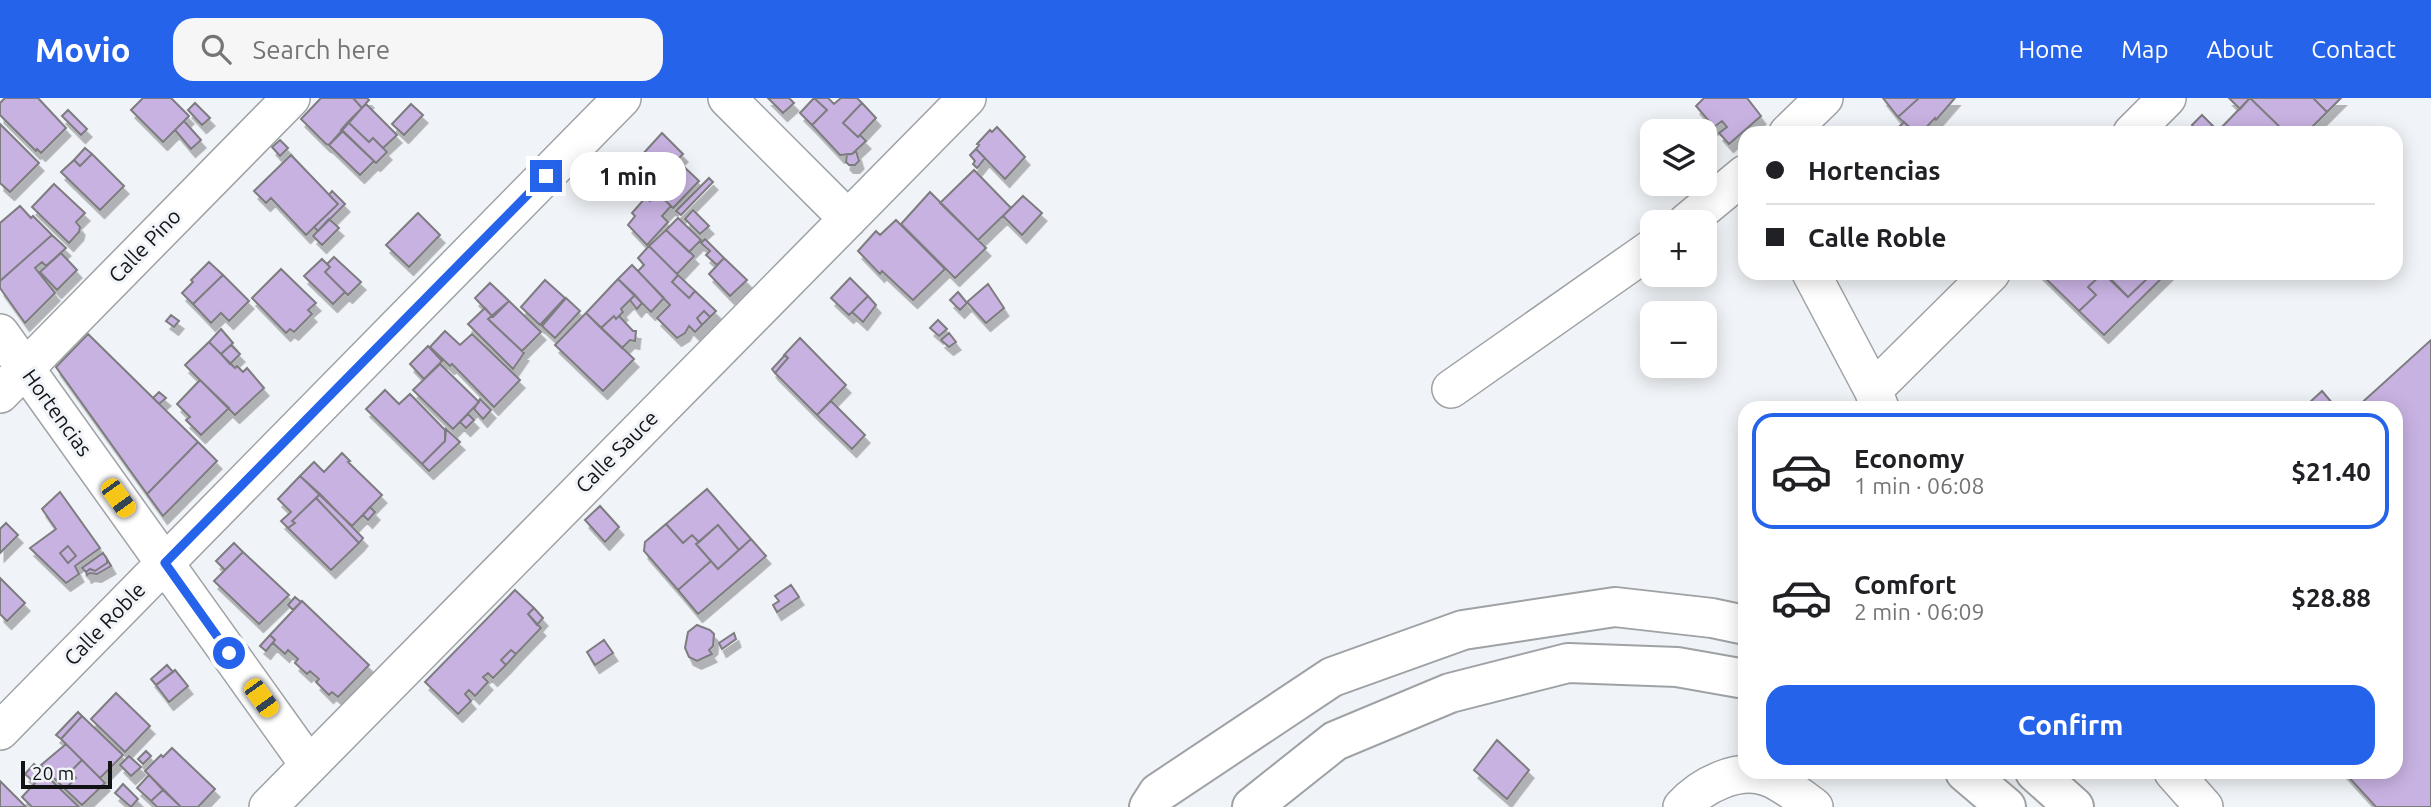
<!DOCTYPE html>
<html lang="en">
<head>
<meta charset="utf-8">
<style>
  body { margin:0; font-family:Ubuntu,sans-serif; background:#f6f6f6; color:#202124; height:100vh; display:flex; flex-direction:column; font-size:26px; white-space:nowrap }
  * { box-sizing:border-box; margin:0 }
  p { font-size:23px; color:#757577 }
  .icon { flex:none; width:38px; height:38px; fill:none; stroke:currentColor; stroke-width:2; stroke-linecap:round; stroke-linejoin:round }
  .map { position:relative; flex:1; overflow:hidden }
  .panel { position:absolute; left:1738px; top:303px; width:665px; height:378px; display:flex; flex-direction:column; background:#fff; border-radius:21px; box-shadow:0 4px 18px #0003 }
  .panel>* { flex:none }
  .guide { position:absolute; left:1738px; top:28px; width:665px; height:154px; border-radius:21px; box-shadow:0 4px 18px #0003; display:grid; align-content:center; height:154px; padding:0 28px; background:#fff }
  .fabs { position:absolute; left:1640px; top:21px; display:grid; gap:14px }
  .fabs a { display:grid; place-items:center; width:77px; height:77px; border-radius:14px; background:#fff; box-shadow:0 4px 18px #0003; font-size:35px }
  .scale { position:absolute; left:21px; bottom:18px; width:91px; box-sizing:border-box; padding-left:7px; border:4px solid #121314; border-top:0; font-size:19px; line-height:24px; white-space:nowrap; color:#121314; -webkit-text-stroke:5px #f0f3f7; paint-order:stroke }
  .end { position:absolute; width:32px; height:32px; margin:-16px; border:9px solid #2563eb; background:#fff; box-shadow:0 0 0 4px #fff }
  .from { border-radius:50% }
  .bubble { position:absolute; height:49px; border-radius:21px; background:#fff; box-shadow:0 4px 18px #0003; font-size:23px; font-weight:700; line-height:49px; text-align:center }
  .car { position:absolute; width:21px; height:42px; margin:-21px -10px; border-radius:9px; box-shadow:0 0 5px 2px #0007; background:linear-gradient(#f5c518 24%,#345 0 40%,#f5c518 0 76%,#345 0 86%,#f5c518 0) }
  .guide b { display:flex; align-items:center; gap:24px; height:66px; font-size:26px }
  .guide b+b { border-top:2px solid #e0e0e0 }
  .guide i { width:18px; height:18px; background:#202124 }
  ul { padding:12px 0 0; list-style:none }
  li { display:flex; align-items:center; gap:21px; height:116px; margin:0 14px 10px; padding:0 14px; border:4px solid transparent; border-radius:21px }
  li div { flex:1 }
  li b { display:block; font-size:26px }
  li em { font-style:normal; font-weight:700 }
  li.current { border-color:#2563eb }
  li>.icon { width:63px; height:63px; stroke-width:1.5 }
  .button { display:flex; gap:14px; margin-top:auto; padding:14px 28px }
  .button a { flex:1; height:80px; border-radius:21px; background:#2563eb; color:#fff; font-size:28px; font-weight:700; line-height:80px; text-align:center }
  header { display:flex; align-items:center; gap:42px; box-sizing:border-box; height:98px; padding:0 35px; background:#2563eb; color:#fff }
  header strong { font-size:33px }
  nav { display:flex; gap:38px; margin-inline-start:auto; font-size:24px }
  .search { width:490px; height:63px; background:#f6f6f6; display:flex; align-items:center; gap:18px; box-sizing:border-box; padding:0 24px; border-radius:21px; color:#757577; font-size:26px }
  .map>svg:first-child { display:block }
</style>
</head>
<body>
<header>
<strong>Movio</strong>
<div class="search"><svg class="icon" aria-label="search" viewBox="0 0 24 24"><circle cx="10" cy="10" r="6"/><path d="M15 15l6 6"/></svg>Search here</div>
<nav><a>Home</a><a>Map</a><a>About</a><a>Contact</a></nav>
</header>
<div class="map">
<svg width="2431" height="709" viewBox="0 0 2431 709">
  <defs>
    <filter id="shadow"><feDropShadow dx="4.5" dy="8" stdDeviation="0" flood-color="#0004"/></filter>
  </defs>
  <rect width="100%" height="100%" fill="#f0f3f7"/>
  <path fill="#c8b2e2" stroke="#7d7c7f" stroke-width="2" fill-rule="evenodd" filter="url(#shadow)" d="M5,0H38L66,30L41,55L37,51L36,53L0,17V5Z
    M143,0H171L189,18L163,44L131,12Z
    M321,0H353L362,10L329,47L326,46L301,21Z
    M353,0H367L369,2L362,10Z
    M768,0H789L794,5L783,15Z
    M814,0L827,12L812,27L800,15Z
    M814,0H828L834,6L841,0H857L862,5L843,25L858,39L860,37L866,43L852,56L840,57L812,27L827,12Z
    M1704,0H1747L1761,18L1729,46L1719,35L1727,29L1722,23L1714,29L1696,8Z
    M1883,0H1919L1898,19Z
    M1919,0H1955L1936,22L1935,20L1921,35H1916L1898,19Z
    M2229,0H2250L2240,11Z
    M2250,0H2313L2327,14L2306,35H2286Z
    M2250,0L2286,35H2220L2218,33Z
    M2313,0H2341L2327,14Z
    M195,5L210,20L202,27L188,12Z
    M862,5L876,20L858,39L843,25Z
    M366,6L397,37L383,50L373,40L369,44L348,24Z
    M411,6L423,17L404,37L392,26Z
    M68,12L87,31L81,37L62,18Z
    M2202,17L2218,33L2216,35H2200L2192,27Z
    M184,23L201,42L191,51L175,32Z
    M348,24L369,44L373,40L387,54L376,65L341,32Z
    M1904,24L1916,35H1893Z
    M0,26L39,65L10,94L0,85Z
    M997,29L1025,59L1005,81L976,51L979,47L977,46L990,32L992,34Z
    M343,33L374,63L360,77L329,47Z
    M662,35L683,56L677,62L671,56L659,69L670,79L681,66L699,83L673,110L631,69Z
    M280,42L288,50L280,58L272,49Z
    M85,50L92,56L80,68L74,62Z
    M976,51L985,60L977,70L973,66L975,63L970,57Z
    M856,53L859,63L855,67H849L846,64L847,56H852Z
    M92,56L124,88L100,112L61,74L74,62L80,68Z
    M671,56L681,66L670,79L659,69Z
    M291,57L338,106L306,137L271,100L266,105L254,93Z
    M974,72L1011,110L978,142L940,105Z
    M709,80L713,84L681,117L676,113Z
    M54,86L85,115L76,124L80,129L79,134L69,145L32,109Z
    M332,93L345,106L318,133L314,129L338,106L329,97Z
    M930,94L986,150L955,180L901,126Z
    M658,95L671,108L662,118L668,124L647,147L628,127L635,118L632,115L646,99L650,103Z
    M1023,98L1042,115L1022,137L1003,118Z
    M20,108L31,120L33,118L52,137L0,183V125Z
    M693,112L709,128L700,136L685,121Z
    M418,115L440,137L409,169L386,147Z
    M678,120L701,142L689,154L666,132Z
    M329,121L339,130L322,147L313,138Z
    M896,122L945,171L913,202L882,173L880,176L858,153L876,133L880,137Z
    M666,132L694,158L677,176L649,148Z
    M52,137L66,150L46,168L42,164L35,170L55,195L25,225L0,190V183Z
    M705,141L724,160L717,167L706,157L710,153L701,145Z
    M649,148L678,177L672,184L689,200L695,193L716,213L710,219L704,213L697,220L702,227L695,234L689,228L685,235L677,240L657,220L670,207L638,173L644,167L638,160Z
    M61,155L77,172L57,192L40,174Z
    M334,159L361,184L348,197L325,174L330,169L327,166Z
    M724,160L747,182L730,198L709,176Z
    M322,161L330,169L325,174L345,194L333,206L304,178Z
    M209,164L223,177L193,206L182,195L193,184L191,182Z
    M632,167L664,200L651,214L618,181Z
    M281,171L316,205L308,212L312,216L294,234L290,231L286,235L252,200Z
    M2040,175H2103L2088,189L2096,197L2079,213Z
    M2103,175L2128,199L2153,175H2167L2104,237L2079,213L2096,197L2088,189Z
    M2105,175H2153L2128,199Z
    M223,177L249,203L229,223L221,215L211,225L193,206Z
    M678,177L695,193L689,200L672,184Z
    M850,180L868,198L849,217L831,200Z
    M618,181L635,197L621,211L623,214L616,221L614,218L601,230L586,215Z
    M545,182L565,200L540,227L521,209Z
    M490,185L509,203L493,219L475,200Z
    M988,186L1004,210L986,225L967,204Z
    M958,194L967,205L960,212L950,202Z
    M635,197L642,205L637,211L630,202Z
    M868,198L876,207L863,224L852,214Z
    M566,200L580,213L555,240L542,228Z
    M509,203L541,234L522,253L488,221Z
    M485,210L492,218L488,221L524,255L513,271L468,226Z
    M704,213L710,219L702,227L697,220Z
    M586,215L634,261L603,293L555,247Z
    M171,217L179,223L174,229L166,223Z
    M614,218L616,221L619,218L633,233H636L635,243L630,242L622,250L601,230Z
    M938,222L947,231L939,238L930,230Z
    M221,231L233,245L221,256L209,244Z
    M445,233L460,247L472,236L520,282L494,309L452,266L450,268L430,249Z
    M949,235L956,244L949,249L941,242Z
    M88,236L198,344L147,396L56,269Z
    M800,240L846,287L817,317L775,275L788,260L784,257Z
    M2431,242V709H2376L2344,674H2396V310H2356Z
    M209,244L235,270L237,268L243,274L247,270L264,290L235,317L185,267Z
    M231,247L240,256L230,266L221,256Z
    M428,248L442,263L424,281L410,266Z
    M785,257L788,260L775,275L772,271Z
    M440,266L479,304L453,331L413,292Z
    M200,282L229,310L201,337L186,322L190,319L177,306Z
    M385,292L399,306L410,296L445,332V343L422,366L366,311Z
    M2322,293L2333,306L2329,310H2315L2310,304Z
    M159,294L166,300L159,306L153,300Z
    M480,301L491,312L483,321L474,311Z
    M831,303L865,337L852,351L817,317Z
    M468,316L474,322L466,330L460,324Z
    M446,331L460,344L429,373L422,366L445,343Z
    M198,344L217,363L163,418L147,396Z
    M342,355L350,363L348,364L382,397L352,428L300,378L314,364L324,374Z
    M300,378L320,396L292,423L295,425L288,430L281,423L291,414L278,401Z
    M707,391L751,441L739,452L718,427L699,444L692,437L683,445L666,426Z
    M60,394L100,450L75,468L79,476L66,485L30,450L56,431L42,411ZM68,448L76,458L68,465L60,455Z
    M320,396L363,440L359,445L316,400Z
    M316,400L359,445L331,472L288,430L295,425L292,423Z
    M600,408L619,429L605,444L585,422Z
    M370,409L375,414L368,422L363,417Z
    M6,425L18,437L0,455V431Z
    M666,426L683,445L692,437L699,444L696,446L711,463L678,492L644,453L645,444Z
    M718,427L739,452L718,471L696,446Z
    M751,441L766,458L698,516L678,492L711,463L718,471Z
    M234,445L243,454L225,472L216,463Z
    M68,448L76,458L68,465L60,455Z
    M243,454L289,497L259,526L214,483Z
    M103,455L107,461V465L95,473L90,471L86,474L82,470Z
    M107,461L111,468L97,476L90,475L87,477L86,474L90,471L95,473L107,465Z
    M0,480L25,505L7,523L0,516Z
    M791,487L799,499L777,514L773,507L779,503L775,498Z
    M515,492L534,510L528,516L541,530L516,556L511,552L501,562L506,567L493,580L488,575L483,579L488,584L475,598L469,592L465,596L471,603L458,616L425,584Z
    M295,499L301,504L293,512L288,507Z
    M302,503L369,567L338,599L332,594L329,597L316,584L319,581L310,573L307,576L295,565L298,561L288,552L285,556L273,545L275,542L270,537Z
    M534,510L543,520L537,527L528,516Z
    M697,527L710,532L714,536L713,548L709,552L712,556L697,563L689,559L685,550L688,534Z
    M734,535L736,541L722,551L719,545Z
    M270,537L275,542L266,553L260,548Z
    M604,542L613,555L595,567L587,554Z
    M511,552L516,556L506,567L501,562Z
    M167,567L173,574L156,587L151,581Z
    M175,572L188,588L169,604L156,587Z
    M116,595L150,628L125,654L91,621Z
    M78,614L82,618L61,641L56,637Z
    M82,618L123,657L100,680L61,641Z
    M1497,642L1529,672L1507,701L1474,672Z
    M66,646L82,662L70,674L76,680L65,691L41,667Z
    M172,650L215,691L198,709H181L145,673L161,657L163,659Z
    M146,653L151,658L143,666L138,661Z
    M129,658L141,669L131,678L120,667Z
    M82,662L105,685L82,707L65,691L76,680L70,674Z
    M34,666L79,709H32L22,699L35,685L25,676Z
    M149,677L163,692L151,703L137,690Z
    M0,683L26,709H0Z
    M123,686L138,701L131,709L115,695Z
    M163,692L181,709H157L151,703Z"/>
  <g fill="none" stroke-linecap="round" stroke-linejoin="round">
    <defs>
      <path id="minor" d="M727,0L848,121
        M1788,35L1824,0
        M2132,35L2167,0
        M1687,124L1745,76
        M1811,175L1873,292L1880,310
        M0,235L309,667
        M1451,291L1652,150
        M1873,292L1991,175
        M0,296L291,0
        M0,633L622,0
        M2173,674L2204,709
        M268,709L967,0
        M1682,709C1702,687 1738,669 1767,679C1784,685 1800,699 1814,709"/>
      <path id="major" d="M1965,674L2006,709
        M2035,674L2074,709
        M1149,709L1158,695L1332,579L1463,532L1615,509L1712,520L1745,527
        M1252,709L1335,643L1450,595L1568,565L1677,569L1745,581"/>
    </defs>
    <use href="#minor" stroke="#9fa2a5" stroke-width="40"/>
    <use href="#major" stroke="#9fa2a5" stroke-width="42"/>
    <use href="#minor" stroke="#fff" stroke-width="37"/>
    <use href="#major" stroke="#fff" stroke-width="38"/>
  </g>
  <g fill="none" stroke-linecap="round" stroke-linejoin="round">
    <path stroke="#2563eb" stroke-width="9" d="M229,555L165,465L546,78"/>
  </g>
  <g text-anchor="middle" stroke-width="6" stroke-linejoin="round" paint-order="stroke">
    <g font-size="21" fill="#121314" stroke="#f0f3f7">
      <text transform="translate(145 148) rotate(-46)" y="7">Calle Pino</text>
      <text transform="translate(57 315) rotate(54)" y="7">Hortencias</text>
      <text transform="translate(617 354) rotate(-45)" y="7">Calle Sauce</text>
      <text transform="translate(105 526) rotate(-46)" y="7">Calle Roble</text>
    </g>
  </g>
</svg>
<div class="fabs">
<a><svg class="icon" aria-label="layers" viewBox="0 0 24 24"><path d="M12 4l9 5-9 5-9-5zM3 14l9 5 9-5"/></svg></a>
<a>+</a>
<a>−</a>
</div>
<div class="scale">20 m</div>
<i class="end from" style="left:229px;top:555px"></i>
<i class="end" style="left:546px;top:78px"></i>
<div class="bubble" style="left:570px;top:54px;width:116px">1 min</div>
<i class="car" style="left:118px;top:400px;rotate:144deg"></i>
<i class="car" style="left:261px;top:600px;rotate:144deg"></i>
<div class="guide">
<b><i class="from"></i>Hortencias</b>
<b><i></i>Calle Roble</b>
</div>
<section class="panel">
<ul>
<li class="current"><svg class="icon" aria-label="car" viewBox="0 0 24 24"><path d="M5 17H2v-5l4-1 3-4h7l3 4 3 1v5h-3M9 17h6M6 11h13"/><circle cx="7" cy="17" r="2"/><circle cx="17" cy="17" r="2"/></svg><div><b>Economy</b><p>1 min · 06:08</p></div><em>$21.40</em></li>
<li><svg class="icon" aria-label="car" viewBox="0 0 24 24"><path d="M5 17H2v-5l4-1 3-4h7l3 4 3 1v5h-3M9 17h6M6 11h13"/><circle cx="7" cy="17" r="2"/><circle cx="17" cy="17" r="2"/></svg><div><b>Comfort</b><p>2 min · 06:09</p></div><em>$28.88</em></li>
</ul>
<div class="button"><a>Confirm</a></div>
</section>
</div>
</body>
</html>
